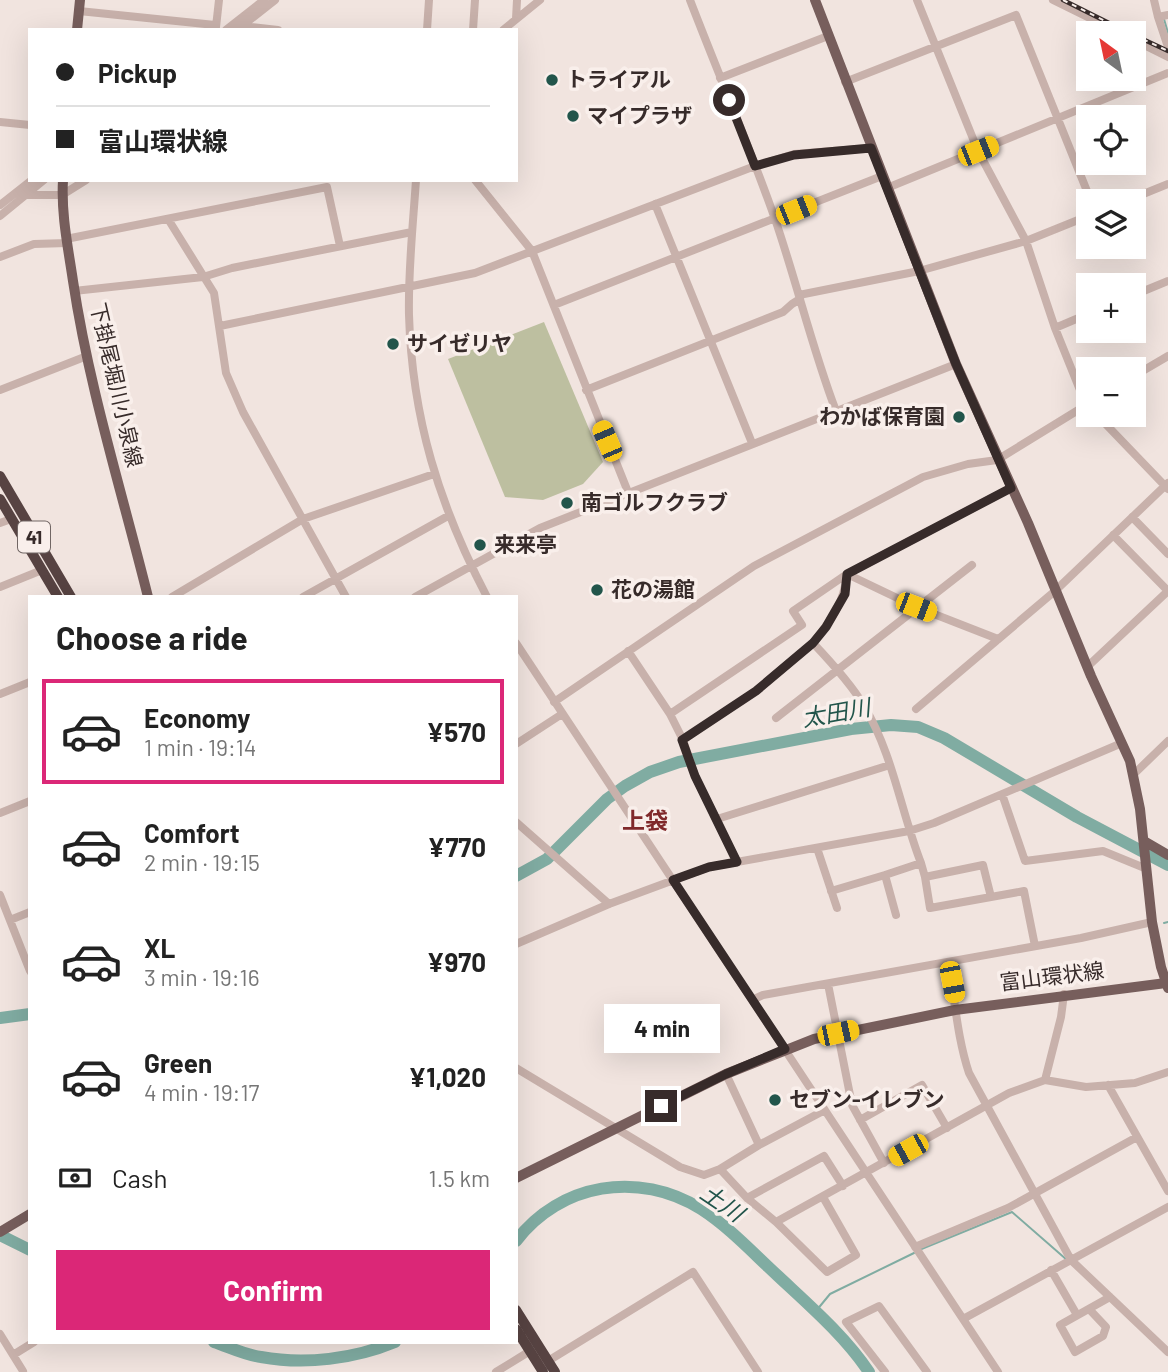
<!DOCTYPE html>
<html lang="en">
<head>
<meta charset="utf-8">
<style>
  body { margin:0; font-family:Barlow,"Noto Sans JP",sans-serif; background:#f6f6f6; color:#222; height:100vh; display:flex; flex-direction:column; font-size:26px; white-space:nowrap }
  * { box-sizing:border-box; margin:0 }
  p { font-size:23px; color:#767676 }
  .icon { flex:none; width:38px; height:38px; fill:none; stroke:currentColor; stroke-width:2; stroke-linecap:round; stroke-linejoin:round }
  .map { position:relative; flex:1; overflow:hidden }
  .side { position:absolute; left:28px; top:595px; width:490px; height:749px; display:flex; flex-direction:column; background:#fff; border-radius:0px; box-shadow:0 7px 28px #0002 }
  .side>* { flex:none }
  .hud { position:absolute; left:28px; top:28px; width:490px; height:154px; border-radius:0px; box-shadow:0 7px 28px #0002; display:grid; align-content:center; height:154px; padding:0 28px; background:#fff }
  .needle { width:46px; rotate:327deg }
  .fabs { position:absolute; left:1076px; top:21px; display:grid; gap:14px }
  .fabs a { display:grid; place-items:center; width:70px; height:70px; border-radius:0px; background:#fff; box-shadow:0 7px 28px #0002; font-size:35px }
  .end { position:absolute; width:32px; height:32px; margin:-16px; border:9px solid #372b2a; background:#fff; box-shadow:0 0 0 4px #fff }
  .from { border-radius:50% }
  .bubble { position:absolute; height:49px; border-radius:0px; background:#fff; box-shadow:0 7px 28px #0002; font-size:23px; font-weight:700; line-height:49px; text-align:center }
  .car { position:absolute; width:21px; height:42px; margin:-21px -10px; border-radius:9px; box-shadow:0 0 5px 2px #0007; background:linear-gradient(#f5c518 24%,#345 0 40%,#f5c518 0 76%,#345 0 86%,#f5c518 0) }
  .hud b { display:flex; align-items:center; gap:24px; height:66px; font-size:26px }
  .hud b+b { border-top:2px solid #e0e0e0 }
  .hud i { width:18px; height:18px; background:#222 }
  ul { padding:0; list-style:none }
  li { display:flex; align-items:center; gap:21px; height:105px; margin:0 14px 10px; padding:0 14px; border:4px solid transparent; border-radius:0px }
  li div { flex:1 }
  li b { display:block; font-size:26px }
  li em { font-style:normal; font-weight:700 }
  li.on { border-color:#db2777 }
  li>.icon { width:63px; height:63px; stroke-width:1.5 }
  h2 { padding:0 28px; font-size:32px; line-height:84px }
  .pay { display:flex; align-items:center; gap:18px; height:77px; padding:0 28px; font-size:26px }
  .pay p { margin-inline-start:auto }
  .button { display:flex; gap:14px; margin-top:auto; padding:14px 28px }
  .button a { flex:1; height:80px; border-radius:0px; background:#db2777; color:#fff; font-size:28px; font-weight:700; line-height:80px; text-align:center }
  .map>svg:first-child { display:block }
</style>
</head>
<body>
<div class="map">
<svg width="1168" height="1372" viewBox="0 0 1168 1372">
  <rect width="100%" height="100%" fill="#f1e4df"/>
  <path fill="#bdbfa0" d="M544,322L603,462L583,484L543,500L505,497L448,359Z"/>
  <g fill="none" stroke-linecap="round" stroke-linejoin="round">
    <path stroke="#80aca2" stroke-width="2" d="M1164,19L1168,33
      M1164,923L1168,922
      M919,1250L1012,1212L1067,1260
      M816,1311L830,1294L914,1253"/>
    <path stroke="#80aca2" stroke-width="12" d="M516,876L547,859L607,799L625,786L650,772L679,762L851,729L891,725L918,727L944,738L1077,817L1168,865
      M0,1018L30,1014
      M0,1235L30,1250
      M516,1241C560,1183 639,1170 701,1209C729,1227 753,1253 778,1276C809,1305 845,1336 869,1372
      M214,1342C229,1347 245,1355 261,1357C305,1365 354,1359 395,1342"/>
    <path stroke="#c8b1ab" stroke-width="8" d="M690,0C718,73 749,145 775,219C797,283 812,348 836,411
      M917,0L978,151L1026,241L1055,328L1082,395L1088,406
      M1053,0L1120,33
      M1154,0L1158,17L1168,15
      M79,11L215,25
      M1158,17L1167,44
      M516,19L517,0
      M242,26L278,30
      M216,27L219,0
      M226,30L264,0
      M237,30L275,0
      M427,30L429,0
      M473,30L475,0
      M503,30L540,0
      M1134,40L1168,57
      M720,78L828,36
      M845,82L1016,15L1091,201
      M0,122L30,125
      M416,180C413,225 408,270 409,315C412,418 439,505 487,597
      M475,180L532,251L628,492
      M887,188L1168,73
      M26,195H62L86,180
      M1126,201L1168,184
      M655,204L752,443
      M0,205L32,180
      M0,216L44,180
      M168,219L214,293L226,373L243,412L346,597
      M66,239L327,187L340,246
      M0,257L34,244L67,243
      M74,291L203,277L232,268L412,232
      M799,295L919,271L1026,241L1088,216
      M1134,295L1168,281
      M554,305L882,176
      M220,326L475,273L755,166L794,154L871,148
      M1055,328L1088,314
      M1134,376L1168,356
      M0,390L87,356
      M586,390L783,312L792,304L800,299
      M1097,415L1168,489
      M1132,517L1168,554
      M0,523L11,519
      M0,587L42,570
      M172,597L303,519L434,474
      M303,597L448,516
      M415,597L540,528L956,364
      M516,643L998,1372
      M813,643C831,620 844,604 847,574L916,607L998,639
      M628,651L670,714L683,740
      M1087,667L1168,591L1113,535
      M0,694L30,682
      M554,702L754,566L923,477L968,464L997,460L1088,404
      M916,709L1055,591L1168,483
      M670,714L802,625L793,611L847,574L1011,488
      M776,718L972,565
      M516,744L562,714
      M1134,774L1168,741
      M1002,794L1025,861L1103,851L1147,869
      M0,813L30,801
      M717,819L890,765
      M516,822L609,904
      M817,848L837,908
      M737,862L695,776L683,740L756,691L813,643C830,661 852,685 864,706C893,754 901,812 921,863
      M831,891L885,875
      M0,895L30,971
      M991,897L983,865L925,877L930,908L1024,891L1035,946
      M896,915L885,875L921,863L925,877
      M10,920L30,912
      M516,944L609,904L709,867L909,831L934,823L1122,743
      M948,962C955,999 957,1037 969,1073L1071,1260L1168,1352
      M828,984L852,1105L884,1163
      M752,1000L763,995L1081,938L1152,922
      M516,1068L680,1167L704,1175L720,1169L747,1198L776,1222L1009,1093L1045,1080L1086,1087L1135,1083L1168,1072
      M1045,1080L1061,1017L1064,994
      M1108,1085L1168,1191
      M860,1120L922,1085L947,1128
      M759,1145L825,1110
      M720,1169L759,1145L726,1074
      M747,1198L824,1156L843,1186
      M776,1222L827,1272L856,1255L823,1197
      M915,1247L1008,1208L1137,1137
      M1051,1270L1077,1315
      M1089,1309L1106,1327L1103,1336L1075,1352L1060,1325L1110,1297
      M963,1319L1168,1207
      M0,1334L23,1371
      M13,1355L34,1342
      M548,1361L693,1272L758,1372
      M496,1372L530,1351
      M885,1372L846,1322L879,1306L927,1372"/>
    <path stroke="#775e5c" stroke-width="10" d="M815,0L956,364L1028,523L1091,676L1130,761L1140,809L1152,922L1161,967L1168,988
      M77,30L80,0
      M63,180C61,214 68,247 73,281C89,388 122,492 148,597
      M1144,841L1168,855
      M516,1178L726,1074L814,1039L955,1010L1166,983
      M0,1232L30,1214"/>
    <path stroke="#574342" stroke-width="10" d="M0,476L71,597
      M0,499L58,597
      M516,1310L555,1372
      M516,1329L543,1372"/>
    <defs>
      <path id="rail" d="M1063,0L1129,33
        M1134,35L1168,51"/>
    </defs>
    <use href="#rail" stroke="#372b2a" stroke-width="4.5"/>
    <use href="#rail" stroke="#f9efeb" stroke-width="2" stroke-dasharray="5" stroke-linecap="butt"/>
  </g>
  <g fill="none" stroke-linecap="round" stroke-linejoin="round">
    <path stroke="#372b2a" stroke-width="9" d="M661,1106L726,1074L785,1049L673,880L709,867L737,862L695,776L682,740L756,691L813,643L826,627L845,594L847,574L1011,488L956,364L871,148L794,155L755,166L729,100"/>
  </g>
  <g fill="#22554b" stroke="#f9efeb" stroke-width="2.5">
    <circle cx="552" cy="80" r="7"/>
    <circle cx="573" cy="116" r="7"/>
    <circle cx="393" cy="344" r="7"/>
    <circle cx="959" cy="417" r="7"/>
    <circle cx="567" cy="503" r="7"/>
    <circle cx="480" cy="545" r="7"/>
    <circle cx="597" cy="590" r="7"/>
    <circle cx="775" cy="1100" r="7"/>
  </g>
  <g text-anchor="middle" stroke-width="7" stroke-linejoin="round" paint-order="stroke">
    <rect fill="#f9efeb" stroke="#716664" stroke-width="2" x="18" y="521.5" width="32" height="31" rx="5"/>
    <g font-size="19" font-weight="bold" fill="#372b2a">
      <text x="34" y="544">41</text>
    </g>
    <g font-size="21" font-weight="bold" fill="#372b2a" stroke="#f9efeb" text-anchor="start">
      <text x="566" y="87">トライアル</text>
      <text x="587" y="123">マイプラザ</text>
      <text x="407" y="351">サイゼリヤ</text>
      <text x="945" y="424" text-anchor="end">わかば保育園</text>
      <text x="581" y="510">南ゴルフクラブ</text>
      <text x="494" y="552">来来亭</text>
      <text x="611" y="597">花の湯館</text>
      <text x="789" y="1107">セブン-イレブン</text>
    </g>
    <g font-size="21" fill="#372b2a" stroke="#f9efeb">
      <text transform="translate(116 385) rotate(77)" y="7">下掛尾堀川小泉線</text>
      <text transform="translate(1052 977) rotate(-7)" y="7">富山環状線</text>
    </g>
    <g font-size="23" font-style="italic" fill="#22554b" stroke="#f9efeb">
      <text transform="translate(836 713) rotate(-10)" y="8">太田川</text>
      <text transform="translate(722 1203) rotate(34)" y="8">土川</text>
    </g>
    <g font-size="23" font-weight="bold" fill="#80292b" stroke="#f9efeb">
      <text x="645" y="829">上袋</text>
    </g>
  </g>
</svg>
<div class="fabs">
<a><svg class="needle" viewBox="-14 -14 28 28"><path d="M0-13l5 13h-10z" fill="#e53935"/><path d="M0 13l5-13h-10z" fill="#767676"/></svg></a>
<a><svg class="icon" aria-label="locate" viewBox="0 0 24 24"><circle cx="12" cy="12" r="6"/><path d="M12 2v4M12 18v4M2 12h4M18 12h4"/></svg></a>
<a><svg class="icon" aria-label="layers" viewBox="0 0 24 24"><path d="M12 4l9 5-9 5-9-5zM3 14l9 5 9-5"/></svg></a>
<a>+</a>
<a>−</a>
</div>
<i class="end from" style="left:729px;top:100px"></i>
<i class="end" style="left:661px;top:1106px"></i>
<div class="bubble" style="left:604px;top:1004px;width:116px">4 min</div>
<i class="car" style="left:978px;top:151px;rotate:68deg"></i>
<i class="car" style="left:796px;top:210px;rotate:68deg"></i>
<i class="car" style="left:607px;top:441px;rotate:337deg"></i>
<i class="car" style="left:916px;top:607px;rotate:111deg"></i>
<i class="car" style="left:952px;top:982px;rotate:169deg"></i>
<i class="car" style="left:838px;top:1033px;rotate:78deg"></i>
<i class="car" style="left:908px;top:1150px;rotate:241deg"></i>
<div class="hud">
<b><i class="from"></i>Pickup</b>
<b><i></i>富山環状線</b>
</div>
<section class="side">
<h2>Choose a ride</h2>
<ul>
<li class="on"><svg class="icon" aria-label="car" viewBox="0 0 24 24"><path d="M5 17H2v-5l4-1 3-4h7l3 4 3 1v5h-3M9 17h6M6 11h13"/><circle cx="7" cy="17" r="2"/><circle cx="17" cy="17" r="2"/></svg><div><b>Economy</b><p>1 min · 19:14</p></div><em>¥570</em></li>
<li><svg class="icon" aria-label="car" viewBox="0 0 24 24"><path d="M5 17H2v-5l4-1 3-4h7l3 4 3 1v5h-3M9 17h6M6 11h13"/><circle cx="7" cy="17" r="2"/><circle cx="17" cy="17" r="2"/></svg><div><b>Comfort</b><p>2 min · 19:15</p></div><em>¥770</em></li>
<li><svg class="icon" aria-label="car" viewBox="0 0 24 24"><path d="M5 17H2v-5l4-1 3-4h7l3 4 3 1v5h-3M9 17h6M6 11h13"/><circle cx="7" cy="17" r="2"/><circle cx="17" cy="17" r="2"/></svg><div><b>XL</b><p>3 min · 19:16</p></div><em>¥970</em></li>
<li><svg class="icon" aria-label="car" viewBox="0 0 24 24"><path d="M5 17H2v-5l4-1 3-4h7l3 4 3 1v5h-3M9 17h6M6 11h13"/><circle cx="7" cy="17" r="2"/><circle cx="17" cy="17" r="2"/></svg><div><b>Green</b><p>4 min · 19:17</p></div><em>¥1,020</em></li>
</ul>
<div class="pay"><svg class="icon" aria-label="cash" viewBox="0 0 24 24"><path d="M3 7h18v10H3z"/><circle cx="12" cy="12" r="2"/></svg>Cash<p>1.5 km</p></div>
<div class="button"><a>Confirm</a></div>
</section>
</div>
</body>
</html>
